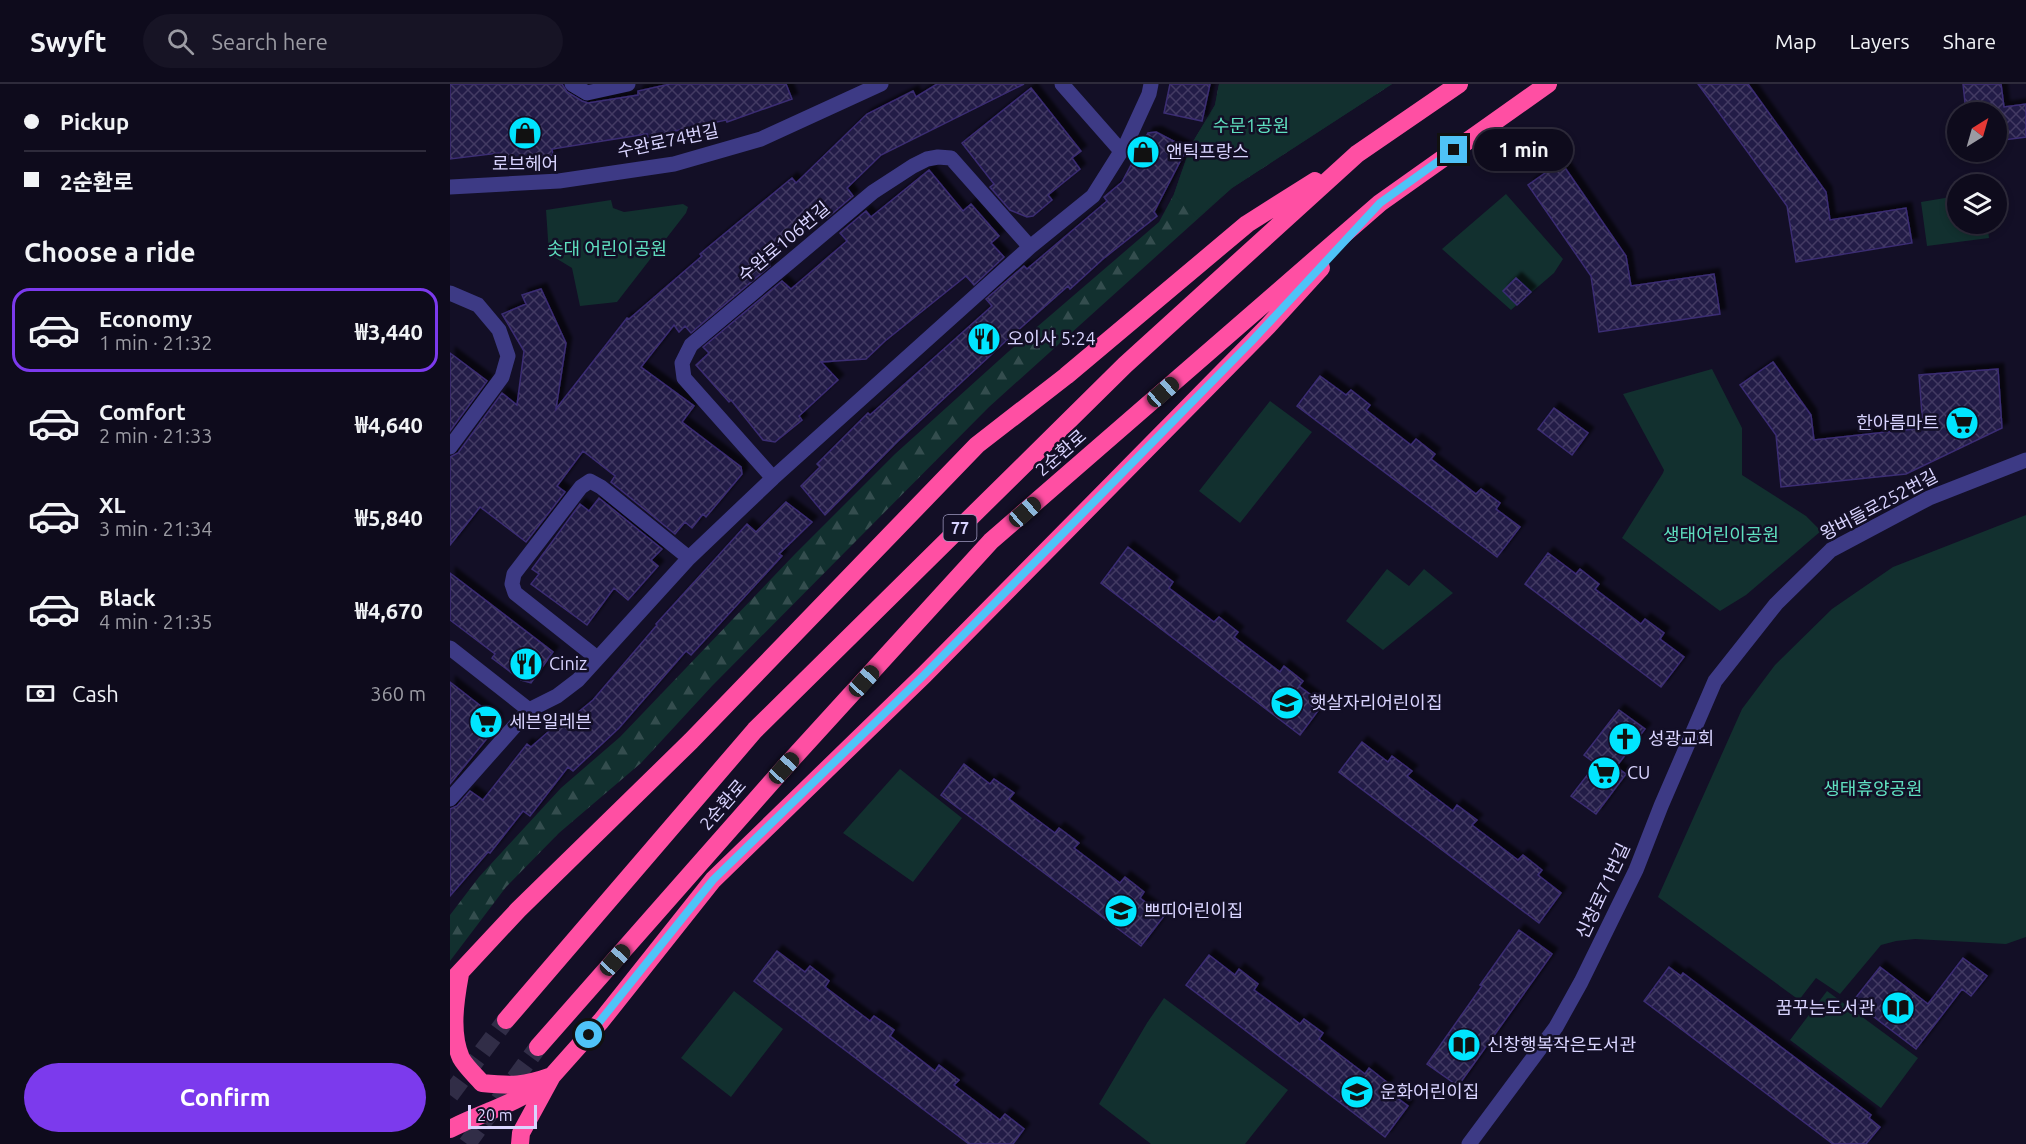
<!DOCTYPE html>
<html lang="en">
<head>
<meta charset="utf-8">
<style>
  body { margin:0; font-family:Ubuntu,"Noto Sans KR",sans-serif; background:#171425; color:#f1f3f6; height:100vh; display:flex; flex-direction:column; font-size:22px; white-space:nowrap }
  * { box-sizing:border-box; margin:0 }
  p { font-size:20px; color:#9b9ba3 }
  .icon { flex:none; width:33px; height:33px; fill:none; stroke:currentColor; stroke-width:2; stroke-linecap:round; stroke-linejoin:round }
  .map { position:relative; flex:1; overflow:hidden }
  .details { display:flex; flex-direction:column; background:#0e0b1c; width:450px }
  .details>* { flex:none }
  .hud { display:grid; align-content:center; height:132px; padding:0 24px; background:#0e0b1c }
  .needle { width:39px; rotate:37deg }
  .fabs { position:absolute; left:1497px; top:18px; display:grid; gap:12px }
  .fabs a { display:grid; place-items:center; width:60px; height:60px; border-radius:50%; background:#0e0b1c; box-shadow:0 3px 9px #0003,0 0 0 2px #2e2b3b; font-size:30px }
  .scale { position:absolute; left:18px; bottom:15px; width:69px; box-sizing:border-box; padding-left:6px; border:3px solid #d9d4ff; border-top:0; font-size:16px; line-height:21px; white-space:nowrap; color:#d9d4ff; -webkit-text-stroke:4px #130f26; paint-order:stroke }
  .end { position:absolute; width:27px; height:27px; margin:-14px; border:8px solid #4fc3f7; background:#111; box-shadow:0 0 0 3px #111 }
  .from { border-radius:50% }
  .bubble { position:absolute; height:42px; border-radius:21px; background:#0e0b1c; box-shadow:0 3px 9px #0003,0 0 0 2px #2e2b3b; font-size:20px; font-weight:700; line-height:42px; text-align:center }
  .car { position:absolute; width:18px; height:36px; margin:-18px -9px; border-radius:8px; box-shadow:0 0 4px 2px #0007; background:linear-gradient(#222 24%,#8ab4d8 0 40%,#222 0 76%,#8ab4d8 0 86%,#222 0) }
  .hud b { display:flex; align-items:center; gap:21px; height:57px; font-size:22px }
  .hud b+b { border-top:2px solid #2e2b3b }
  .hud i { width:15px; height:15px; background:#f1f3f6 }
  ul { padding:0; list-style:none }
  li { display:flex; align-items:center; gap:18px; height:84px; margin:0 12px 9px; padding:0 12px; border:3px solid transparent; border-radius:18px }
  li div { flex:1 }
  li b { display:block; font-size:22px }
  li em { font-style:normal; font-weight:700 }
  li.on { border-color:#7c3aed }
  li>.icon { width:54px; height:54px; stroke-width:1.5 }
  h2 { padding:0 24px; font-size:27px; line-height:72px }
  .pay { display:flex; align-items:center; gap:15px; height:66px; padding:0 24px; font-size:22px }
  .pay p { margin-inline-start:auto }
  .button { display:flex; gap:12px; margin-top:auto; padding:12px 24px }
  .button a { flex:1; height:69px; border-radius:36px; background:#7c3aed; color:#fff; font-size:24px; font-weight:700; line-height:69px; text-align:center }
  header { display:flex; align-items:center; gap:36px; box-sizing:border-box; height:84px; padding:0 30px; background:#0e0b1c; border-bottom:2px solid #2e2b3b }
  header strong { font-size:28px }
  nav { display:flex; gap:33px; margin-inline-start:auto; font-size:21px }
  .search { width:420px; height:54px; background:#171425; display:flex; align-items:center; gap:15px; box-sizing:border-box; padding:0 21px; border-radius:33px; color:#9b9ba3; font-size:22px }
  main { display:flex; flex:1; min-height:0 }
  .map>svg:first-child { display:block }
</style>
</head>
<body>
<header>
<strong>Swyft</strong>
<div class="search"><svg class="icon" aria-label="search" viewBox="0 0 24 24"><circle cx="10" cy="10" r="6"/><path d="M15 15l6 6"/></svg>Search here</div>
<nav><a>Map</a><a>Layers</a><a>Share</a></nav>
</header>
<main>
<section class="details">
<div class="hud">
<b><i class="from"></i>Pickup</b>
<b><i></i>2순환로</b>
</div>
<h2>Choose a ride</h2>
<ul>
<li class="on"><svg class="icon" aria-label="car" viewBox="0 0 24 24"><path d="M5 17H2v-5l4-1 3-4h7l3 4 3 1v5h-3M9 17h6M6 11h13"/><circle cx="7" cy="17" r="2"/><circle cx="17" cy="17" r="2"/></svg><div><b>Economy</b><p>1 min · 21:32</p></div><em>₩3,440</em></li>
<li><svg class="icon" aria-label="car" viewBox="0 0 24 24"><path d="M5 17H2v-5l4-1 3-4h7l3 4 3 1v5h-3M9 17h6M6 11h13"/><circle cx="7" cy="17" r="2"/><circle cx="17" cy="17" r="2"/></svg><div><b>Comfort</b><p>2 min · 21:33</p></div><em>₩4,640</em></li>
<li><svg class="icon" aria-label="car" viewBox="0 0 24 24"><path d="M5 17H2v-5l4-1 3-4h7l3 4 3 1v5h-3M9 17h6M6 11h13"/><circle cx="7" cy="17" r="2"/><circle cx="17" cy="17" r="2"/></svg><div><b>XL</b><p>3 min · 21:34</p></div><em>₩5,840</em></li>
<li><svg class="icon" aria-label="car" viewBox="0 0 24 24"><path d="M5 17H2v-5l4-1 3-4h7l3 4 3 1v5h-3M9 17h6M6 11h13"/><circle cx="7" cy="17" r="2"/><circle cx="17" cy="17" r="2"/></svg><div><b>Black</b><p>4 min · 21:35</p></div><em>₩4,670</em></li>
</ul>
<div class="pay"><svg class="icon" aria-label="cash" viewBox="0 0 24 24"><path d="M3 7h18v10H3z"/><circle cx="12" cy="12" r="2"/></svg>Cash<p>360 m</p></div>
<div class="button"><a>Confirm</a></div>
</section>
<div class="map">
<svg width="1576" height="1060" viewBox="0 0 1576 1060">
  <defs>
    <pattern id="forest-firs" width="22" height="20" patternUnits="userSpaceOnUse" patternTransform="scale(1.5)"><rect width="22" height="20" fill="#12302f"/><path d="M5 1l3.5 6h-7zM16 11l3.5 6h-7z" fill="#344d4e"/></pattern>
    <pattern id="building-cross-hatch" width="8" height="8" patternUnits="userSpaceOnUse" patternTransform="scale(1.5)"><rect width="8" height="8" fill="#241b47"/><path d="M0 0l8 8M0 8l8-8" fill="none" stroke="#433b63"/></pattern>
    <filter id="shadow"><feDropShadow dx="5.5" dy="-5.5" stdDeviation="1.5" flood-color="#0009"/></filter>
  </defs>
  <rect width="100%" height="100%" fill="#130f26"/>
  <path fill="url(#forest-firs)" d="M769,0H942L782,104L539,323L262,602L191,679L109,749L56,803L0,877V831L29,793L111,704L170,653L345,470L445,370L558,268L709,138L724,110L741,61L765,21Z"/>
  <path fill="#12302f" d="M769,0H942L782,104L747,134L724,110L741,61L765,21Z
    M1056,110L1113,175L1104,189L1061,226L992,165Z
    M1507,112L1508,140H1537L1539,154L1477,162L1471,118Z
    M161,116L163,124L174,128L233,120L238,123L236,129L167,218L130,222L122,184L99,170L96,126Z
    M1262,285L1292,344V391L1356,432L1371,447L1296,511L1270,527L1172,454L1213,389L1214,386L1173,310Z
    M820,317L862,348L790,439L749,407Z
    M1576,431V853L1556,860L1465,855L1446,857L1431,861L1390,910L1366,894L1349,916L1208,813L1292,625L1325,581L1382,525L1443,483Z
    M937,485L959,502L974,485L1003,509L933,566L896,537Z
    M450,685L512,734L463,798L393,749Z
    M284,907L333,945L281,1013L231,974Z
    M1377,907L1468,974L1431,1024L1340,956Z
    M714,914L838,1006L795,1060H701L649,1020L697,939Z"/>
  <path fill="url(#building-cross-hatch)" stroke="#3b2d73" stroke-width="1.5" filter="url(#shadow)" d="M0,0H112L117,8L132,17L138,19L188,11V7L220,0H336L342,15L277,38L276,36L197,53V50L102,65L103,71L51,78L49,69L0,75Z
    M487,0H574L431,71L397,104L403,112L377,134L370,126L313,174L320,182L241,249L235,242L229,248L224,241L191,283L244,322L232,338L291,383L292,390L256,433L253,430L242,444L235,438L225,450L161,398L165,392L133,367L107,402L115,408L76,458L30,423L0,461V373L8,369L52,309L67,321L74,267L52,230L76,220L72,211L91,205L116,259L106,325L177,234L179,235L252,172L250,170L342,94L346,99L417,30L463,7L466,13Z
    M720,0H760L752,37L714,29Z
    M1248,0H1298L1376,108L1380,136L1456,124L1462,159L1346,178L1337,122Z
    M1513,0H1551L1554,23L1576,20V53L1546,57V28H1516Z
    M581,4L631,67L622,74L630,85L598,111L602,116L583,132L577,133L560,126L540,103L544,100L512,59Z
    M706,48L737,64L704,128L707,132L653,175L620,205L618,202L557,256L447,358L375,431L351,402L370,383L367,380L418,329L420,331L542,222L536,215L574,182L577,185L657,117L654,113L672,98L698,49Z
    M1111,78L1176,172L1181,202L1264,190L1270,230L1149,248L1141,192L1078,101Z
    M479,86L513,127L521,120L549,152L541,159L554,173L524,201L516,192L435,257L416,275L371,278L388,296L349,332L352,336L325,358L313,356L281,316L279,318L246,281L259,269L253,263L332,197L341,205L397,157L390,149L416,127L421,133Z
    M1066,194L1081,208L1067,221L1053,207Z
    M0,269L37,297L0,347Z
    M1323,278L1361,331L1364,356L1473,344L1469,291L1548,285L1552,344L1456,390L1331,403L1326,351L1290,301Z
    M870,292L896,311L901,306L920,321L916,326L961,361L966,355L985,370L981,375L1026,410L1031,405L1050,419L1046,425L1070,443L1047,473L847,322Z
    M1104,324L1138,349L1122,371L1088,345Z
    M149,414L212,465L201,476L208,482L178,516L164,504L137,541L81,500L89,490L82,485L130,420L139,427Z
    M336,418L362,438L329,470L332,472L241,571L236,567L169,644L123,687L118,683L80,732L73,727L40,769L38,768L0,812V725L7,722L20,707L33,716L77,660L81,663L106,641L109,644L143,616L207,541L206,540L297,440L306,448Z
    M678,463L723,498L719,504L764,538L769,533L788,548L784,553L830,588L834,582L853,597L849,602L873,620L850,651L651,499Z
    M1098,469L1126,490L1130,485L1149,500L1145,505L1191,540L1195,535L1214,549L1210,555L1234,573L1211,603L1075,500Z
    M0,489L103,568L81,599L71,596L42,574L45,570L0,536Z
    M0,598L46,634L47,642L0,700Z
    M1169,626L1195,645L1166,683L1176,690L1146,730L1121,712L1146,680L1134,671Z
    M912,658L938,678L942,672L962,687L957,692L1003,727L1007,721L1027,736L1022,741L1068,776L1073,771L1092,786L1088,791L1111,809L1089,839L889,688Z
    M514,680L540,700L544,695L564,709L559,715L605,749L609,744L629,759L624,764L670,799L675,793L694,808L690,814L714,832L691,862L491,711Z
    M1069,846L1102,870L1008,1002L977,980L1032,902L1030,901Z
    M327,867L355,888L360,882L379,897L375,903L420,937L424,932L444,946L440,952L485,987L489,981L509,996L504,1001L550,1036L555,1030L574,1045L563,1060H519L304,897Z
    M759,871L785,891L789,885L808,900L804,906L850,940L854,935L873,949L869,955L915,990L919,984L938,999L934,1004L958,1022L935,1053L736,901Z
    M1513,874L1537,892L1521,912L1512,905L1466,965L1403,917L1430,883L1478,920Z
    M1219,883L1231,892L1233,889L1421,1031L1419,1034L1430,1043L1416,1060H1383L1194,917Z"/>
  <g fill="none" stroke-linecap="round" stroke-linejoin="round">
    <path stroke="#312d47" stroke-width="18" stroke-dasharray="18 9" stroke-linecap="butt" d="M0,1011L56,936
      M17,1060L88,963"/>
    <path stroke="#3d3a85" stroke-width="15" d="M122,0L137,9L178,0
      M612,0L671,67
      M0,103L109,97L224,80L311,55L431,0
      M0,209L28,221L49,246L58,272L52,293L0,363
      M323,394L234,294L232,279L241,261L423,108L463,82L477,75L488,73L501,74L580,163
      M0,564L79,626L0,715
      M147,574L65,509L62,500L64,490L131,403L140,397L151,403L239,474
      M79,626L107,612L128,596L239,474L323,394L580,163L643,112L677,58L699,10L701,0
      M1019,1060L1106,943L1131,898L1186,786L1211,722L1265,597L1326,520L1381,466L1479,414L1576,376"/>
    <path stroke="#ff4fa3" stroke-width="18" d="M10,890C5,917 0,949 11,974C16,983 25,991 32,999C62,1002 74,1002 102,992
      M0,899L68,826L241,657L527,361L616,292L797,140L865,97
      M56,936L305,646L675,281L907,70L1009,0
      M88,963L334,684L541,457L930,119L1098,0
      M0,1045C31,1029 65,1020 92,1000
      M70,1060L71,1049L102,992L151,937L263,796L474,591L818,242L871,184"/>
  </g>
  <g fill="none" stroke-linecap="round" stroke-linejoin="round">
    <path stroke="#4fc3f7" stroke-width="8" d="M139,951L263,796L474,591L801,258L930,119L1004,66"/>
  </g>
  <defs>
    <symbol id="shop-disc" viewBox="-11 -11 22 22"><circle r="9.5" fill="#00e5ff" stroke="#130f26"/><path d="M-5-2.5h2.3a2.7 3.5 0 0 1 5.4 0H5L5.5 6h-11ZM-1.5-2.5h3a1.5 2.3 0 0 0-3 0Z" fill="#111"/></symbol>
    <symbol id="restaurant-disc" viewBox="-11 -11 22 22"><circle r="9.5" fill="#00e5ff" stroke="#130f26"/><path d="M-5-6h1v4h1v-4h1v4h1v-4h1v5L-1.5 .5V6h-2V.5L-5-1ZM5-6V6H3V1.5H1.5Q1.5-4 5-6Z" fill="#111"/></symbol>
    <symbol id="supermarket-disc" viewBox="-11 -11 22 22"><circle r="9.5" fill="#00e5ff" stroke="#130f26"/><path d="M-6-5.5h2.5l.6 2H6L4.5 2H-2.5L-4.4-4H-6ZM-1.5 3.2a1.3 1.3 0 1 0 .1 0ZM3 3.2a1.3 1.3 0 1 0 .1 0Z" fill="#111"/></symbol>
    <symbol id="school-disc" viewBox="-11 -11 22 22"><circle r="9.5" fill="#00e5ff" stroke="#130f26"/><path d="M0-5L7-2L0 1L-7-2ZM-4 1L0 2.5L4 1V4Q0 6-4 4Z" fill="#111"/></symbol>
    <symbol id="church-disc" viewBox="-11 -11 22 22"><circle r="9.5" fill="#00e5ff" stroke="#130f26"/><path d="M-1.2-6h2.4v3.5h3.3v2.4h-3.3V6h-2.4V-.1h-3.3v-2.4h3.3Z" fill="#111"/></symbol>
    <symbol id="library-disc" viewBox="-11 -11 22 22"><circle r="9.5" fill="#00e5ff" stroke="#130f26"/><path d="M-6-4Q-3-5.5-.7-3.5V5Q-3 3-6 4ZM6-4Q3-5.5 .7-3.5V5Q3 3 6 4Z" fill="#111"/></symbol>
  </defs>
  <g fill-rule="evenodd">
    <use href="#shop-disc" x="56" y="30" width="38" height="38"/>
    <use href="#shop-disc" x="674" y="49" width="38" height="38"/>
    <use href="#restaurant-disc" x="515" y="236" width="38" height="38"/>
    <use href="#supermarket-disc" x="1493" y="320" width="38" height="38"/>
    <use href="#restaurant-disc" x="57" y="561" width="38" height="38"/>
    <use href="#school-disc" x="818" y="600" width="38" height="38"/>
    <use href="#supermarket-disc" x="17" y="619" width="38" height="38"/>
    <use href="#church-disc" x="1156" y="636" width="38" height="38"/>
    <use href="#supermarket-disc" x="1135" y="670" width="38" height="38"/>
    <use href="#school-disc" x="652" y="808" width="38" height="38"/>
    <use href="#library-disc" x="1429" y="905" width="38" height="38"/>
    <use href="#library-disc" x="995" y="942" width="38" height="38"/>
    <use href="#school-disc" x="888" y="989" width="38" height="38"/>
  </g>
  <g text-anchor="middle" stroke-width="5" stroke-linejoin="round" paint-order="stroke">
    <rect fill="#130f26" stroke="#9e99be" stroke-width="1.5" x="493.5" y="431" width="33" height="26" rx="4.5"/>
    <g font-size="16" font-weight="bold" fill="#d9d4ff">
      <text x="510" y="450">77</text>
    </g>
    <g font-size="18" fill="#5fe0c0" stroke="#130f26">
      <text x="801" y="48">수문1공원</text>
      <text x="157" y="171">솟대 어린이공원</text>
      <text x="1271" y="457">생태어린이공원</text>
      <text x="1423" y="711">생태휴양공원</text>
    </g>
    <g font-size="18" fill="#d9d4ff" stroke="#130f26">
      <text transform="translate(218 57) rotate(-12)" y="6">수완로74번길</text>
      <text transform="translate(334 158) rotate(-40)" y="6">수완로106번길</text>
      <text transform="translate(611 369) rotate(-41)" y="6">2순환로</text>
      <text transform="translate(1429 421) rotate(-28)" y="6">왕버들로252번길</text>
      <text transform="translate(273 721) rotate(-49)" y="6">2순환로</text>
      <text transform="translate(1153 807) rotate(-65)" y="6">신창로71번길</text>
    </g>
    <g font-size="18" fill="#d9d4ff" stroke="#130f26" text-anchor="start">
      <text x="716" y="74">앤틱프랑스</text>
      <text x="75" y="86" text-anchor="middle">로브헤어</text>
      <text x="557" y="261">오이사 5:24</text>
      <text x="1489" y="345" text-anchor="end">한아름마트</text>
      <text x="99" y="586">Ciniz</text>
      <text x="860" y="625">햇살자리어린이집</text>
      <text x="59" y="644">세븐일레븐</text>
      <text x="1198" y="661">성광교회</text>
      <text x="1177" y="695">CU</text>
      <text x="694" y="833">쁘띠어린이집</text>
      <text x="1425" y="930" text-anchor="end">꿈꾸는도서관</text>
      <text x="1037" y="967">신창행복작은도서관</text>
      <text x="930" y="1014">운화어린이집</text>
    </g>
  </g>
</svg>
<div class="fabs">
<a><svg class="needle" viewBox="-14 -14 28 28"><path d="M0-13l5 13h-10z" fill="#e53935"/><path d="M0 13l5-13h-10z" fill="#9b9ba3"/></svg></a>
<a><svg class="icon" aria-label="layers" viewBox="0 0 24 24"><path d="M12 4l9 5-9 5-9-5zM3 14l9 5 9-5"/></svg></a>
</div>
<div class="scale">20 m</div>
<i class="end from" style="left:139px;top:951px"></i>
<i class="end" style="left:1004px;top:66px"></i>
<div class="bubble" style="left:1024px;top:45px;width:99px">1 min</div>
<i class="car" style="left:713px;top:308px;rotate:49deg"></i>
<i class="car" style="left:575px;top:428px;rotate:49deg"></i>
<i class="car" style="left:414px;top:597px;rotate:42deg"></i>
<i class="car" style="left:334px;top:684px;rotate:42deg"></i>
<i class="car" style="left:165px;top:876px;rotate:42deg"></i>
</div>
</main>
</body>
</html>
